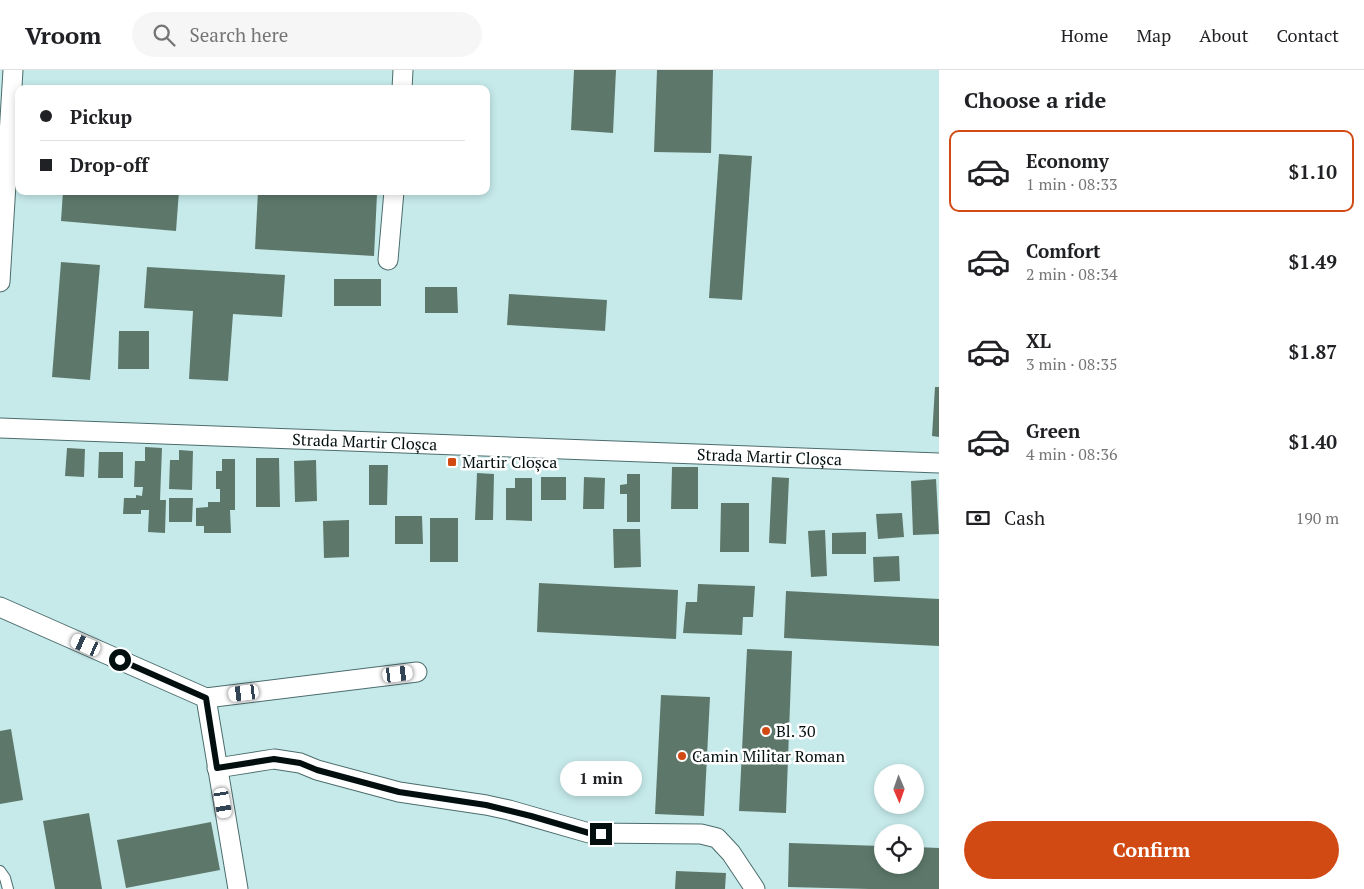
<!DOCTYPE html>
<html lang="en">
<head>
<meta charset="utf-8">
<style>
  body { margin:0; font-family:"PT Serif",serif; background:#f6f6f6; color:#202124; height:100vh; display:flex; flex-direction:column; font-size:19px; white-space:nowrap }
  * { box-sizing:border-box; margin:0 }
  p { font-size:16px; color:#757577 }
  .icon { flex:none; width:28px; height:28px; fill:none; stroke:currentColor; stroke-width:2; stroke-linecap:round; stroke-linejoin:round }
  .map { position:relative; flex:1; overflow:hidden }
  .drawer { display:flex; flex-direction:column; background:#fff; width:425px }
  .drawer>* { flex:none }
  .guide { position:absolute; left:15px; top:15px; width:475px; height:110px; border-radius:10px; box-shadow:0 2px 8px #0003; display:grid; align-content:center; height:110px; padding:0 25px; background:#fff }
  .needle { width:32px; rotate:178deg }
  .buttons { position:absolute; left:874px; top:694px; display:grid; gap:10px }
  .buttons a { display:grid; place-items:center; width:50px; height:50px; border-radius:50%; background:#fff; box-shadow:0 2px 8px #0003; font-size:25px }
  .end { position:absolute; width:22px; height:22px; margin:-11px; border:6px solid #030f0f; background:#fff; box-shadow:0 0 0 2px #fff }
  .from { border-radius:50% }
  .bubble { position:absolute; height:35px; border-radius:18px; background:#fff; box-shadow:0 2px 8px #0003; font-size:16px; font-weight:700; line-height:35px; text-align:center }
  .car { position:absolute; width:15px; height:30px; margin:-15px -8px; border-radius:6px; box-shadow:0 0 4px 1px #0007; background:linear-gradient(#fff 24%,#345 0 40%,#fff 0 76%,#345 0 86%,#fff 0) }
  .guide b { display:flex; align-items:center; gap:18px; height:48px; font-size:19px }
  .guide b+b { border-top:1px solid #e0e0e0 }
  .guide i { width:12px; height:12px; background:#202124 }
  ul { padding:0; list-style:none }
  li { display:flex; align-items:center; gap:15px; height:82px; margin:0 10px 8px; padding:0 15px; border:2px solid transparent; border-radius:10px }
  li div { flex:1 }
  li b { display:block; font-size:19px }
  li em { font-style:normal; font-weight:700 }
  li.selected { border-color:#d14a14 }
  li>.icon { width:45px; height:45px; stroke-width:1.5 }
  h2 { padding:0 25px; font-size:22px; line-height:60px }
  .pay { display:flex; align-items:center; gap:12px; height:55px; padding:0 25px; font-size:19px }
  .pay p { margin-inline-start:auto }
  .button { display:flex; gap:10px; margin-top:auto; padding:10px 25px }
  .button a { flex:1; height:58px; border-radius:30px; background:#d14a14; color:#fff; font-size:20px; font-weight:700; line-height:58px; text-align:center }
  header { display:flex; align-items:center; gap:30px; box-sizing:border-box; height:70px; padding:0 25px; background:#fff; border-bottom:1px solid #e0e0e0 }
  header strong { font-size:24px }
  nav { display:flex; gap:28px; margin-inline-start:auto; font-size:18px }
  .search { width:350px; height:45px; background:#f6f6f6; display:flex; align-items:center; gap:12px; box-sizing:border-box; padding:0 18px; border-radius:28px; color:#757577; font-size:19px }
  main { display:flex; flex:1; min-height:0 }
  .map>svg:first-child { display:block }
</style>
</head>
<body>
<header>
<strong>Vroom</strong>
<div class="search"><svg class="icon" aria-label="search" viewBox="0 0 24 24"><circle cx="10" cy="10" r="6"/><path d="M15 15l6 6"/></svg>Search here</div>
<nav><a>Home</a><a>Map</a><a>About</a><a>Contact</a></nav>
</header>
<main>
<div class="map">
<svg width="939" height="819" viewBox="0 0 939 819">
  <rect width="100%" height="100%" fill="#c6eaea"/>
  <path fill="#5d786b" d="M574,0H616L613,63L571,60Z
    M657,0H713L711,83L654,82Z
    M719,84L752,86L742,230L709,228Z
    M63,121H179L176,161L61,151Z
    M258,121H322L377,124L374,186L255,179Z
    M61,192L100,195L90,310L52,307Z
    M147,197L285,205L282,247L233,244L228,311L189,309L193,241L144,238Z
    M334,209H381V236H334Z
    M425,217H457L458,243H425Z
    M509,224L607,230L605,261L507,255Z
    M119,261H149V299H118Z
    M935,317H939V367L932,366Z
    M145,377L162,378L160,430H166L165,463L148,462L149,440H141V444H123L124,428H136V425L142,426L143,417H134L135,391H145Z
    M67,378L85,379L84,407L65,406Z
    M179,380L193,381L192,420L169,419L170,390H179Z
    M99,382H123V408H98Z
    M256,388H279L280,437H256Z
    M222,389H235V440H230L231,463H204V456H196V438L208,437V432H220V419H216V401H222Z
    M316,390L317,431L295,432L294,391Z
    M369,395H388L387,435H369Z
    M672,397H698V439H671Z
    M477,403L494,404L493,450H475Z
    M627,404H640V452H627V424H620V415L627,414Z
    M541,407H566V430H541Z
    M584,407L605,408L604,439H583Z
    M772,407L789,408L786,474L769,473Z
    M515,408H532V451L506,450V418H515Z
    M936,409L939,464L913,465L911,411Z
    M169,428H193L192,452H169Z
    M721,433H749V482H720Z
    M902,443L904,467L878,469L876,444Z
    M395,446H422L423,474H395Z
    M430,448H458V492H430Z
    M349,450V487L324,488L323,451Z
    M613,459H640L641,497L614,498Z
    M825,460L827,506L811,507L808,461Z
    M866,462V484H832V463Z
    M899,486L900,511L874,512L873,487Z
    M539,513L678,520L676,569L537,562Z
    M698,514L755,516L753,547H743L742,565L683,563L686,532H697Z
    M786,521L939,529V576L784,568Z
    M747,579L792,581L786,743L739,741Z
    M661,625L710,627L704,746L655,744Z
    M11,659L23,730L0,734V661Z
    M89,743L102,819H55L43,751Z
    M211,752L220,800L126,818L117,770Z
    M789,773L882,776V795H915V777L939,778V819H869L788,817Z
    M676,801L726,803L725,819H675Z"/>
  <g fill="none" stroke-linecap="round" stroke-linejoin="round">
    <defs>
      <path id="lane" d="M0,801L5,808L8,819"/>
      <g id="street">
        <path d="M402,19L403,0"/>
        <path d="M388,190L394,121"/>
        <path d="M0,212L13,0"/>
        <path id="s1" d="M0,358L939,393"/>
        <path d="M0,537L206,628L238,819"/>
        <path d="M206,628L417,602"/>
        <path d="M217,698L274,689L300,693L317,700L399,722L486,735L509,740L589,763L701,764L717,768L731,783L755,819"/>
      </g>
    </defs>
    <use href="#lane" stroke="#4c6c6c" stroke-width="12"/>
    <use href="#street" stroke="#4c6c6c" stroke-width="21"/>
    <use href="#lane" stroke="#fff" stroke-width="10"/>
    <use href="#street" stroke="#fff" stroke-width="19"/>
  </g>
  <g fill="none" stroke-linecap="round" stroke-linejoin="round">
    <path stroke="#030f0f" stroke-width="6" d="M120,590L206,628L217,698L274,689L300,693L317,700L399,722L486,735L531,746L589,763L601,764"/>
  </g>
  <g fill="#d14a14" stroke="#fff" stroke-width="2">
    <rect x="447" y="387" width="10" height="10" rx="2.5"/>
    <circle cx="766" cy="661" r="5"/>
    <circle cx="682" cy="686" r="5"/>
  </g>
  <g text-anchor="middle" stroke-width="5" stroke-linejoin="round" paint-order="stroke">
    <g font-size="16" fill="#030f0f" stroke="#fff">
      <text dy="6" stroke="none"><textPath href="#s1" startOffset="365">Strada Martir Cloșca</textPath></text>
      <text dy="6" stroke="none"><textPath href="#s1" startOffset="770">Strada Martir Cloșca</textPath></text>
    </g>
    <g font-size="16" fill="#030f0f" stroke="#fff" text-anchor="start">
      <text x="462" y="398">Martir Cloșca</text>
      <text x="776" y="667">Bl. 30</text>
      <text x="692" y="692">Camin Militar Roman</text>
    </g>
  </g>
</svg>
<div class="buttons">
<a><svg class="needle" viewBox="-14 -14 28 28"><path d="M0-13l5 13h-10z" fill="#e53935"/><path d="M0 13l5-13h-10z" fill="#757577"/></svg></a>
<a><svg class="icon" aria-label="locate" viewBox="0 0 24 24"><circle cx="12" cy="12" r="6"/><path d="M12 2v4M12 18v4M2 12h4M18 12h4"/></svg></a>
</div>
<i class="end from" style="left:120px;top:590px"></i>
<i class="end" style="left:601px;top:764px"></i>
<div class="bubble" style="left:560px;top:691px;width:82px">1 min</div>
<i class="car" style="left:86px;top:575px;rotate:294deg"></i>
<i class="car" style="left:398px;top:604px;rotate:83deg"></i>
<i class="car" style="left:244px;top:623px;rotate:263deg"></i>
<i class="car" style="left:223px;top:733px;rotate:170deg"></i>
<div class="guide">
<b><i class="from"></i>Pickup</b>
<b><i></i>Drop-off</b>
</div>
</div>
<section class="drawer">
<h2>Choose a ride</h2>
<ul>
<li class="selected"><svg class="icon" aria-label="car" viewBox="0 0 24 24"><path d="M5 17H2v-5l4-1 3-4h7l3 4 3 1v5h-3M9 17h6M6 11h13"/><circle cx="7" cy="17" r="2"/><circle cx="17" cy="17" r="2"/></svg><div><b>Economy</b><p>1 min · 08:33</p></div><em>$1.10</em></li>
<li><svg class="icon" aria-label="car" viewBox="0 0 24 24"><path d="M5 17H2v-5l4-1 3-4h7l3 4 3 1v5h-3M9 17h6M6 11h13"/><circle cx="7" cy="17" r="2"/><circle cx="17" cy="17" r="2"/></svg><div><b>Comfort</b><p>2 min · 08:34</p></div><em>$1.49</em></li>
<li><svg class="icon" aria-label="car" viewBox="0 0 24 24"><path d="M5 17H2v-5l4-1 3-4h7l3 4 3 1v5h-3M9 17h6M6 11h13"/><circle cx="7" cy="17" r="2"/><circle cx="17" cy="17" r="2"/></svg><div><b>XL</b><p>3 min · 08:35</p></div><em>$1.87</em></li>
<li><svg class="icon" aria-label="car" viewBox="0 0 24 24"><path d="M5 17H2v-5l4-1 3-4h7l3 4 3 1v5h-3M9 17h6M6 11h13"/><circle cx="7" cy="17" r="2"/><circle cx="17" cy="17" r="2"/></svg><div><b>Green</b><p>4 min · 08:36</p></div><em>$1.40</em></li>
</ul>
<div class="pay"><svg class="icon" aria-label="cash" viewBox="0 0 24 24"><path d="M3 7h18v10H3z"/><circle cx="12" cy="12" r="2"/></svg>Cash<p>190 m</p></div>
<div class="button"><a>Confirm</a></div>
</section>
</main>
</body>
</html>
